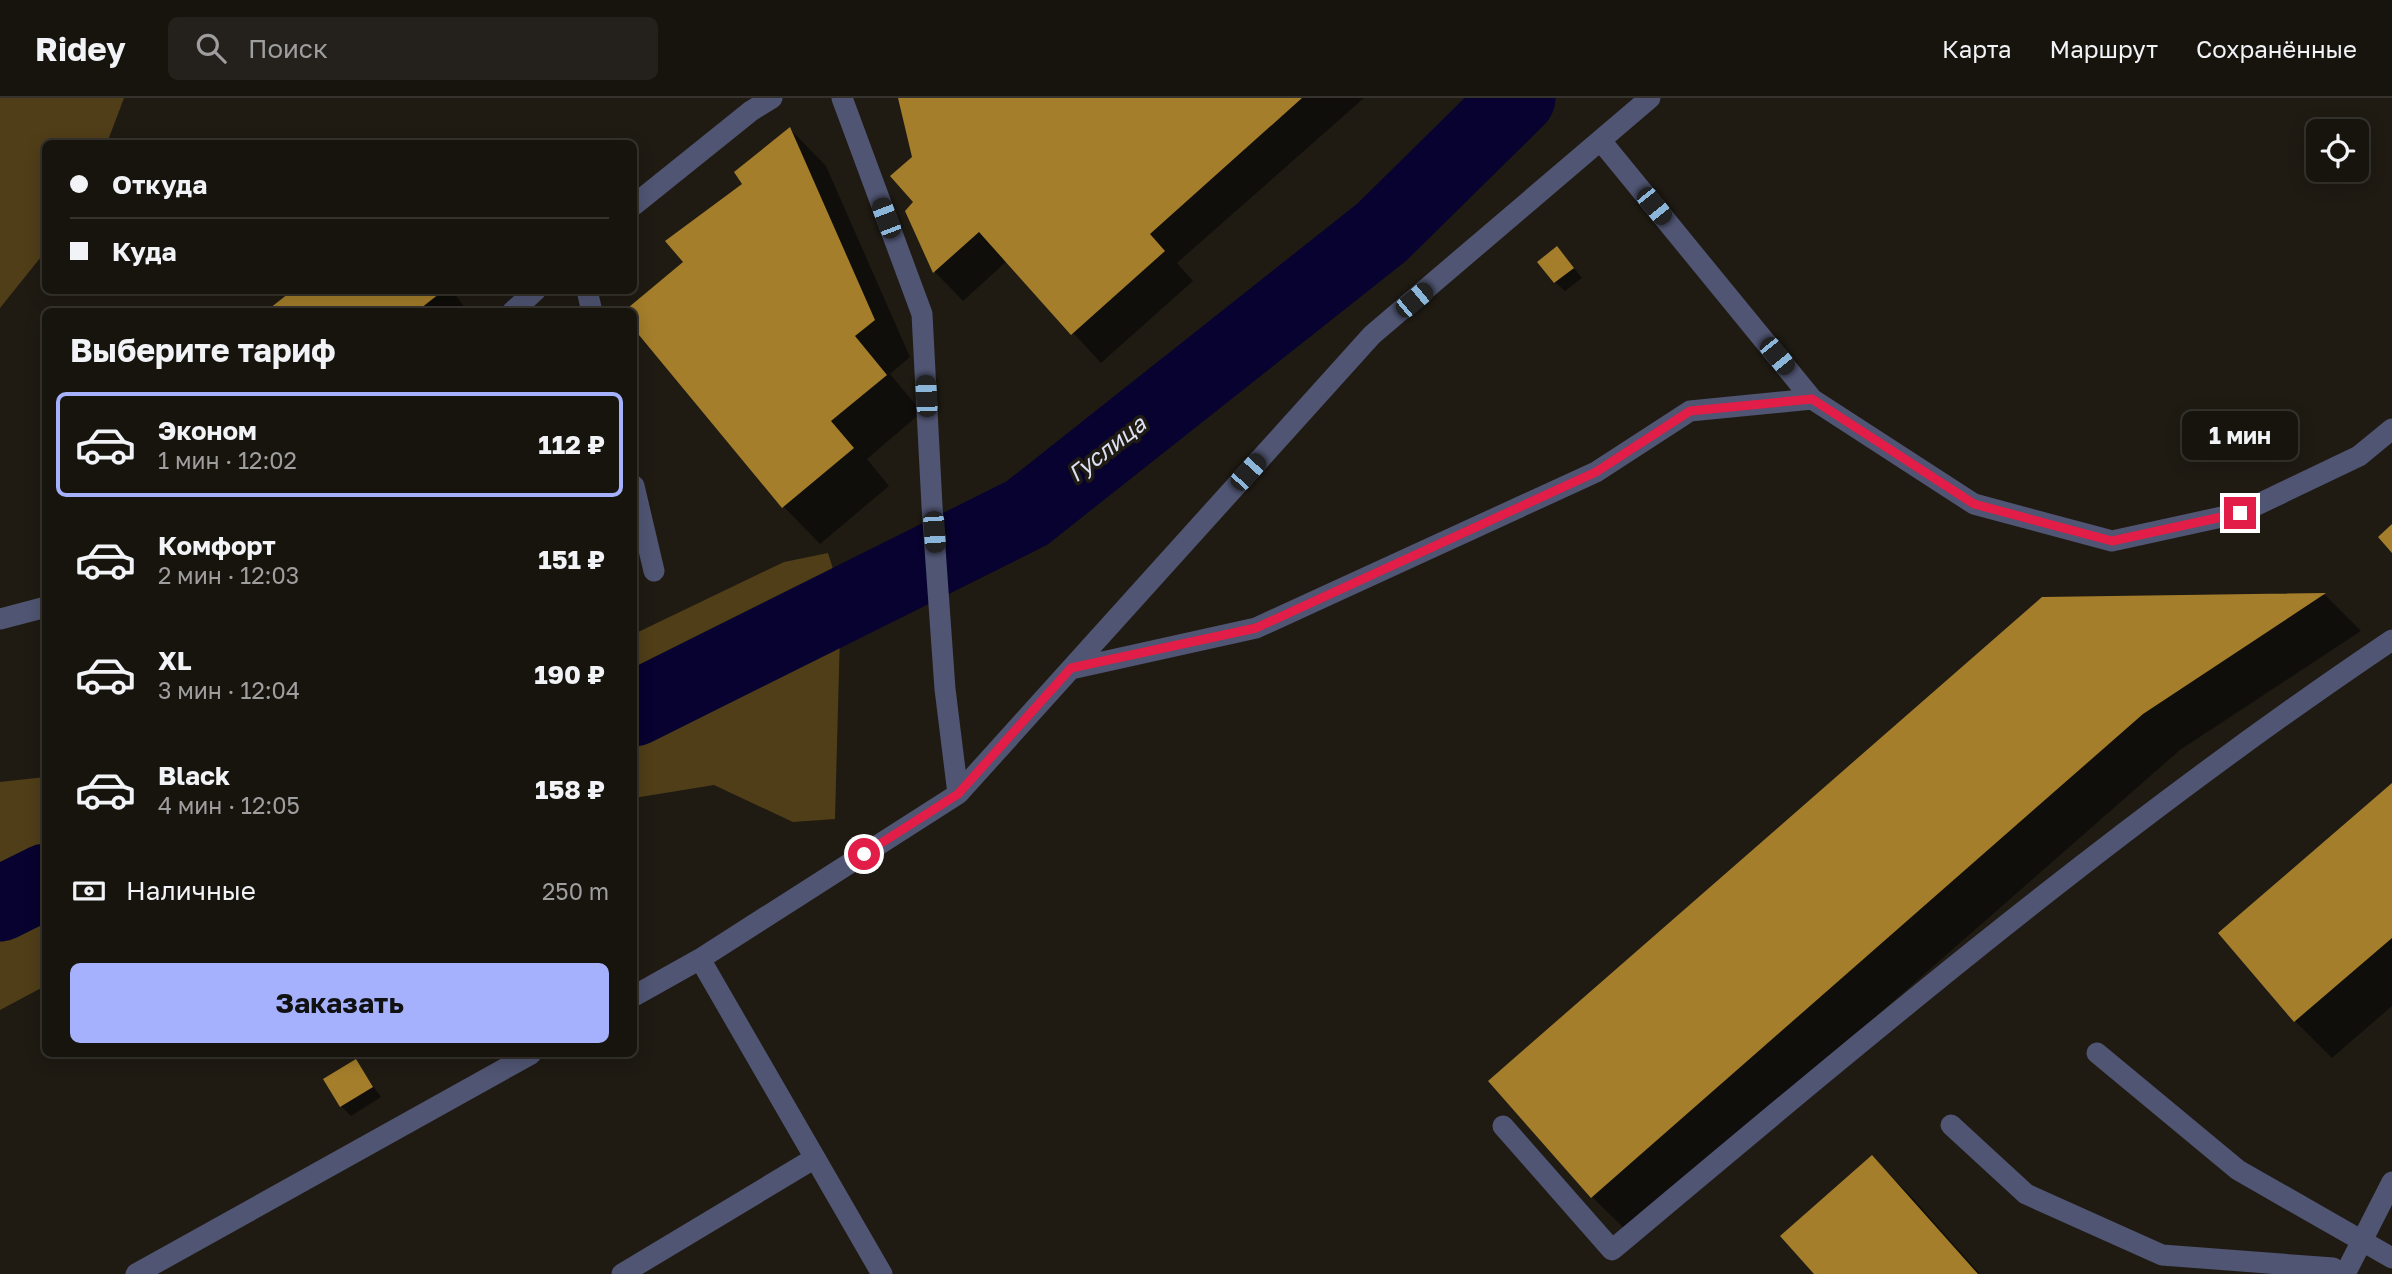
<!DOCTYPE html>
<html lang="ru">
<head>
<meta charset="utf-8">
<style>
  body { margin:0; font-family:"Golos Text",sans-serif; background:#24211c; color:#f1f3f6; height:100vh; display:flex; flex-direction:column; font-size:26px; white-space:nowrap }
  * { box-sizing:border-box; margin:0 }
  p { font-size:23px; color:#9e9e9e }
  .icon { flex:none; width:38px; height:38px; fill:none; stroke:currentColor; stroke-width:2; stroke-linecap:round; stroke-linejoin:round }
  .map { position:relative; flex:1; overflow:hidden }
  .side { position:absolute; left:42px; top:210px; width:595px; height:749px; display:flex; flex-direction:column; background:#17140e; border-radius:10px; box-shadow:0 4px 18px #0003,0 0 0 2px #36332e }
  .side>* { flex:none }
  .top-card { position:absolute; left:42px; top:42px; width:595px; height:154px; border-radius:10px; box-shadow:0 4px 18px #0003,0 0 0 2px #36332e; display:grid; align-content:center; height:154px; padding:0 28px; background:#17140e }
  .fabs { position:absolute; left:2306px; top:21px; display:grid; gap:14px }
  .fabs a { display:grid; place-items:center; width:63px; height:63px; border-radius:10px; background:#17140e; box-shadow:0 4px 18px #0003,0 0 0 2px #36332e; font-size:35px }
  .end { position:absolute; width:32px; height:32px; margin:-16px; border:9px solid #e11d48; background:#fff; box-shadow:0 0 0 4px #fff }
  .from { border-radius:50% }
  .bubble { position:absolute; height:49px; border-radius:10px; background:#17140e; box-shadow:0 4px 18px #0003,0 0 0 2px #36332e; font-size:23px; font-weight:700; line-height:49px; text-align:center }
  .car { position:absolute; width:21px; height:42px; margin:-21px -10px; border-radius:9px; box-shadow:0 0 5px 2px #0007; background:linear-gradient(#222 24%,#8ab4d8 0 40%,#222 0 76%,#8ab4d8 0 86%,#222 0) }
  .top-card b { display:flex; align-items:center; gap:24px; height:66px; font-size:26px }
  .top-card b+b { border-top:2px solid #36332e }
  .top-card i { width:18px; height:18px; background:#f1f3f6 }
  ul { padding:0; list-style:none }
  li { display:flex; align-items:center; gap:21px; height:105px; margin:0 14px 10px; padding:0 14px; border:4px solid transparent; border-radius:10px }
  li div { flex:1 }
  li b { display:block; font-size:26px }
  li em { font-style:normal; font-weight:700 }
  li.selected { border-color:#a5b1fc }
  li>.icon { width:63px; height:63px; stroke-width:1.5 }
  h2 { padding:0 28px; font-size:32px; line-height:84px }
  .pay { display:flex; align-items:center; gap:18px; height:77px; padding:0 28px; font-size:26px }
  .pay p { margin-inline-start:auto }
  .primary-button { display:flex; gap:14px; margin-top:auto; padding:14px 28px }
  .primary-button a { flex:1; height:80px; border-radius:10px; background:#a5b1fc; color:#111; font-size:28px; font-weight:700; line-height:80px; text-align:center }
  header { display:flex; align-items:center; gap:42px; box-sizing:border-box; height:98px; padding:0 35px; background:#17140e; border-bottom:2px solid #36332e }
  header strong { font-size:33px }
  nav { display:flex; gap:38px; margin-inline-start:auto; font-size:24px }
  .search { width:490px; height:63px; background:#24211c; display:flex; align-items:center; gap:18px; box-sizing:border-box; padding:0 24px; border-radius:10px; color:#9e9e9e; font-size:26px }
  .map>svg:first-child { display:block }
</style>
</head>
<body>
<header>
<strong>Ridey</strong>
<div class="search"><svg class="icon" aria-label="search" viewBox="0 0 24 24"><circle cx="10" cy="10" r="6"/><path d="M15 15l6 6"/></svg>Поиск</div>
<nav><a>Карта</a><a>Маршрут</a><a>Сохранённые</a></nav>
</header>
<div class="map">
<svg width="2392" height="1176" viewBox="0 0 2392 1176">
  <rect width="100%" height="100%" fill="#1f1b13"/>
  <path fill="#503e18" d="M0,0H124L107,45L46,46L45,154L0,210Z
    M828,455L841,497L835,721L793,724L714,687L634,700V536L784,464Z
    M45,679V888L0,912V684Z"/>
  <path fill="#0007" d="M900,0H1364L1177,165L1193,183L1101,265L1007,163L963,203L935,174L907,113L915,104L914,59Z
    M790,31L826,68L910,259L890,276L922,314L867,361L889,388L820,446L784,409L634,228V214L685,164Z
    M1566,160L1582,180L1565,193L1555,184Z
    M296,192H452L468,214H268Z
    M2325,497L2361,533L2180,652L1629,1135L1592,1099L2042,501Z
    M2392,687V908L2332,960L2295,923L2220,835Z
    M355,963L381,999L351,1018L341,1008Z
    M1872,1059L1909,1096L1980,1176H1816Z"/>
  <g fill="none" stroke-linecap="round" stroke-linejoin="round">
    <path stroke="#07022f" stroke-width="75" d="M634,611L1027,415L1382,134L1518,0
      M0,806L46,783"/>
  </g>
  <path fill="#a47e2b" d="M898,0H1302L1150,136L1165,153L1071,237L979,134L933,175L905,113L913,104L890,78L912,59Z
    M790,29L875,222L855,238L887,277L831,323L854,350L782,410L634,231V214H623L683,164L665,143L742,86L734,74Z
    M1557,148L1574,170L1554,185L1537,164Z
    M293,192H444L416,214H265Z
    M2392,426V455L2378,439Z
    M2326,495L2143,616L1591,1100L1488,983L2042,499Z
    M2392,685V840L2294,924L2218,835Z
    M356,961L373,989L340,1009L323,981Z
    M1872,1057L1978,1176H1814L1780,1138Z"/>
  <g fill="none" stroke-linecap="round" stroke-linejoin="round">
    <path stroke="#505573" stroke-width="21" d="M1601,43L1812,301L1974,406L2112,443L2240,415L2359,358L2392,331
      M634,107L751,13L772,0
      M587,192L592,214
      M512,214L536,192
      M634,388L654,473
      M0,521L46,509
      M1071,571L1256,530L1596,374L1690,313L1812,301
      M958,696L1372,237L1650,0
      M700,861L882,1176
      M634,898L700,861L958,696L945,591L932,408L922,216L842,0
      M2097,955L2238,1072L2392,1160
      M1951,1027L2026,1096L2162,1157L2333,1170L2343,1176
      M1503,1028L1612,1152C1865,940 2118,726 2392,542
      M136,1176L531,956
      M622,1176L815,1060
      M2345,1176L2392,1084"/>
  </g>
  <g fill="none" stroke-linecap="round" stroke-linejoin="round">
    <path stroke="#e11d48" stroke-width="9" d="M864,756L958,696L1071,570L1256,530L1596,374L1690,313L1812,301L1974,406L2112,443L2240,415"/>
  </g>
  <g text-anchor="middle" stroke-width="7" stroke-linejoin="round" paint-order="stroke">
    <g font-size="23" font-style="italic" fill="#dce0f4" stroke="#1f1b13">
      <text transform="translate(1107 351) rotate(-38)" y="8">Гуслица</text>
    </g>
  </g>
</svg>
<div class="fabs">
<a><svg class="icon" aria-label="locate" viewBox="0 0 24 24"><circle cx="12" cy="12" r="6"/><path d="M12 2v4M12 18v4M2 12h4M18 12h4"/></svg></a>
</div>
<i class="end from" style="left:864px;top:756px"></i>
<i class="end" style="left:2240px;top:415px"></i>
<div class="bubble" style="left:2182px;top:313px;width:116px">1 мин</div>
<i class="car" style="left:1654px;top:108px;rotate:141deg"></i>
<i class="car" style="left:886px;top:120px;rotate:339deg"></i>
<i class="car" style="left:1414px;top:202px;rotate:50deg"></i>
<i class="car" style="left:1777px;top:258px;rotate:141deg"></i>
<i class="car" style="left:926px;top:298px;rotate:357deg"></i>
<i class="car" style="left:1248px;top:374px;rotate:42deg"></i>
<i class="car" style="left:934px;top:434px;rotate:176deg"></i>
<div class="top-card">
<b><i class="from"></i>Откуда</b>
<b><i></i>Куда</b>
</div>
<section class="side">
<h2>Выберите тариф</h2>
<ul>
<li class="selected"><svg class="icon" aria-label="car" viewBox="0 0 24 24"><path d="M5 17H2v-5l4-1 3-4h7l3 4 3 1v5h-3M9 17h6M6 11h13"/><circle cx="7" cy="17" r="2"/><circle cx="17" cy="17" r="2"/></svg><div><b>Эконом</b><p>1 мин · 12:02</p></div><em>112 ₽</em></li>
<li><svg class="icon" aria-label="car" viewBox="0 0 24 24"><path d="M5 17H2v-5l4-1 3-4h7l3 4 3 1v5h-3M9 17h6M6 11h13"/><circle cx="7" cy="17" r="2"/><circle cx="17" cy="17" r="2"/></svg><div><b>Комфорт</b><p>2 мин · 12:03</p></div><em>151 ₽</em></li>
<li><svg class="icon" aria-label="car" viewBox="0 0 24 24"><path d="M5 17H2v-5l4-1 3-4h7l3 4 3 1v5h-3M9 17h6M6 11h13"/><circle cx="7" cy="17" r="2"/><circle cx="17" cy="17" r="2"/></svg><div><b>XL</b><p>3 мин · 12:04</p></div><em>190 ₽</em></li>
<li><svg class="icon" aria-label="car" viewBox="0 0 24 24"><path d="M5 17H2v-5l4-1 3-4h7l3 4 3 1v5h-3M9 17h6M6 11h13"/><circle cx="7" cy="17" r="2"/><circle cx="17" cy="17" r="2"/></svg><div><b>Black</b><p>4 мин · 12:05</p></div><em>158 ₽</em></li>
</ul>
<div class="pay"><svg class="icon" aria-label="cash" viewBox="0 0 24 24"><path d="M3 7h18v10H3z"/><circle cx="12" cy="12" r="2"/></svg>Наличные<p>250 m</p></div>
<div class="primary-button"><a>Заказать</a></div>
</section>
</div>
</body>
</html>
